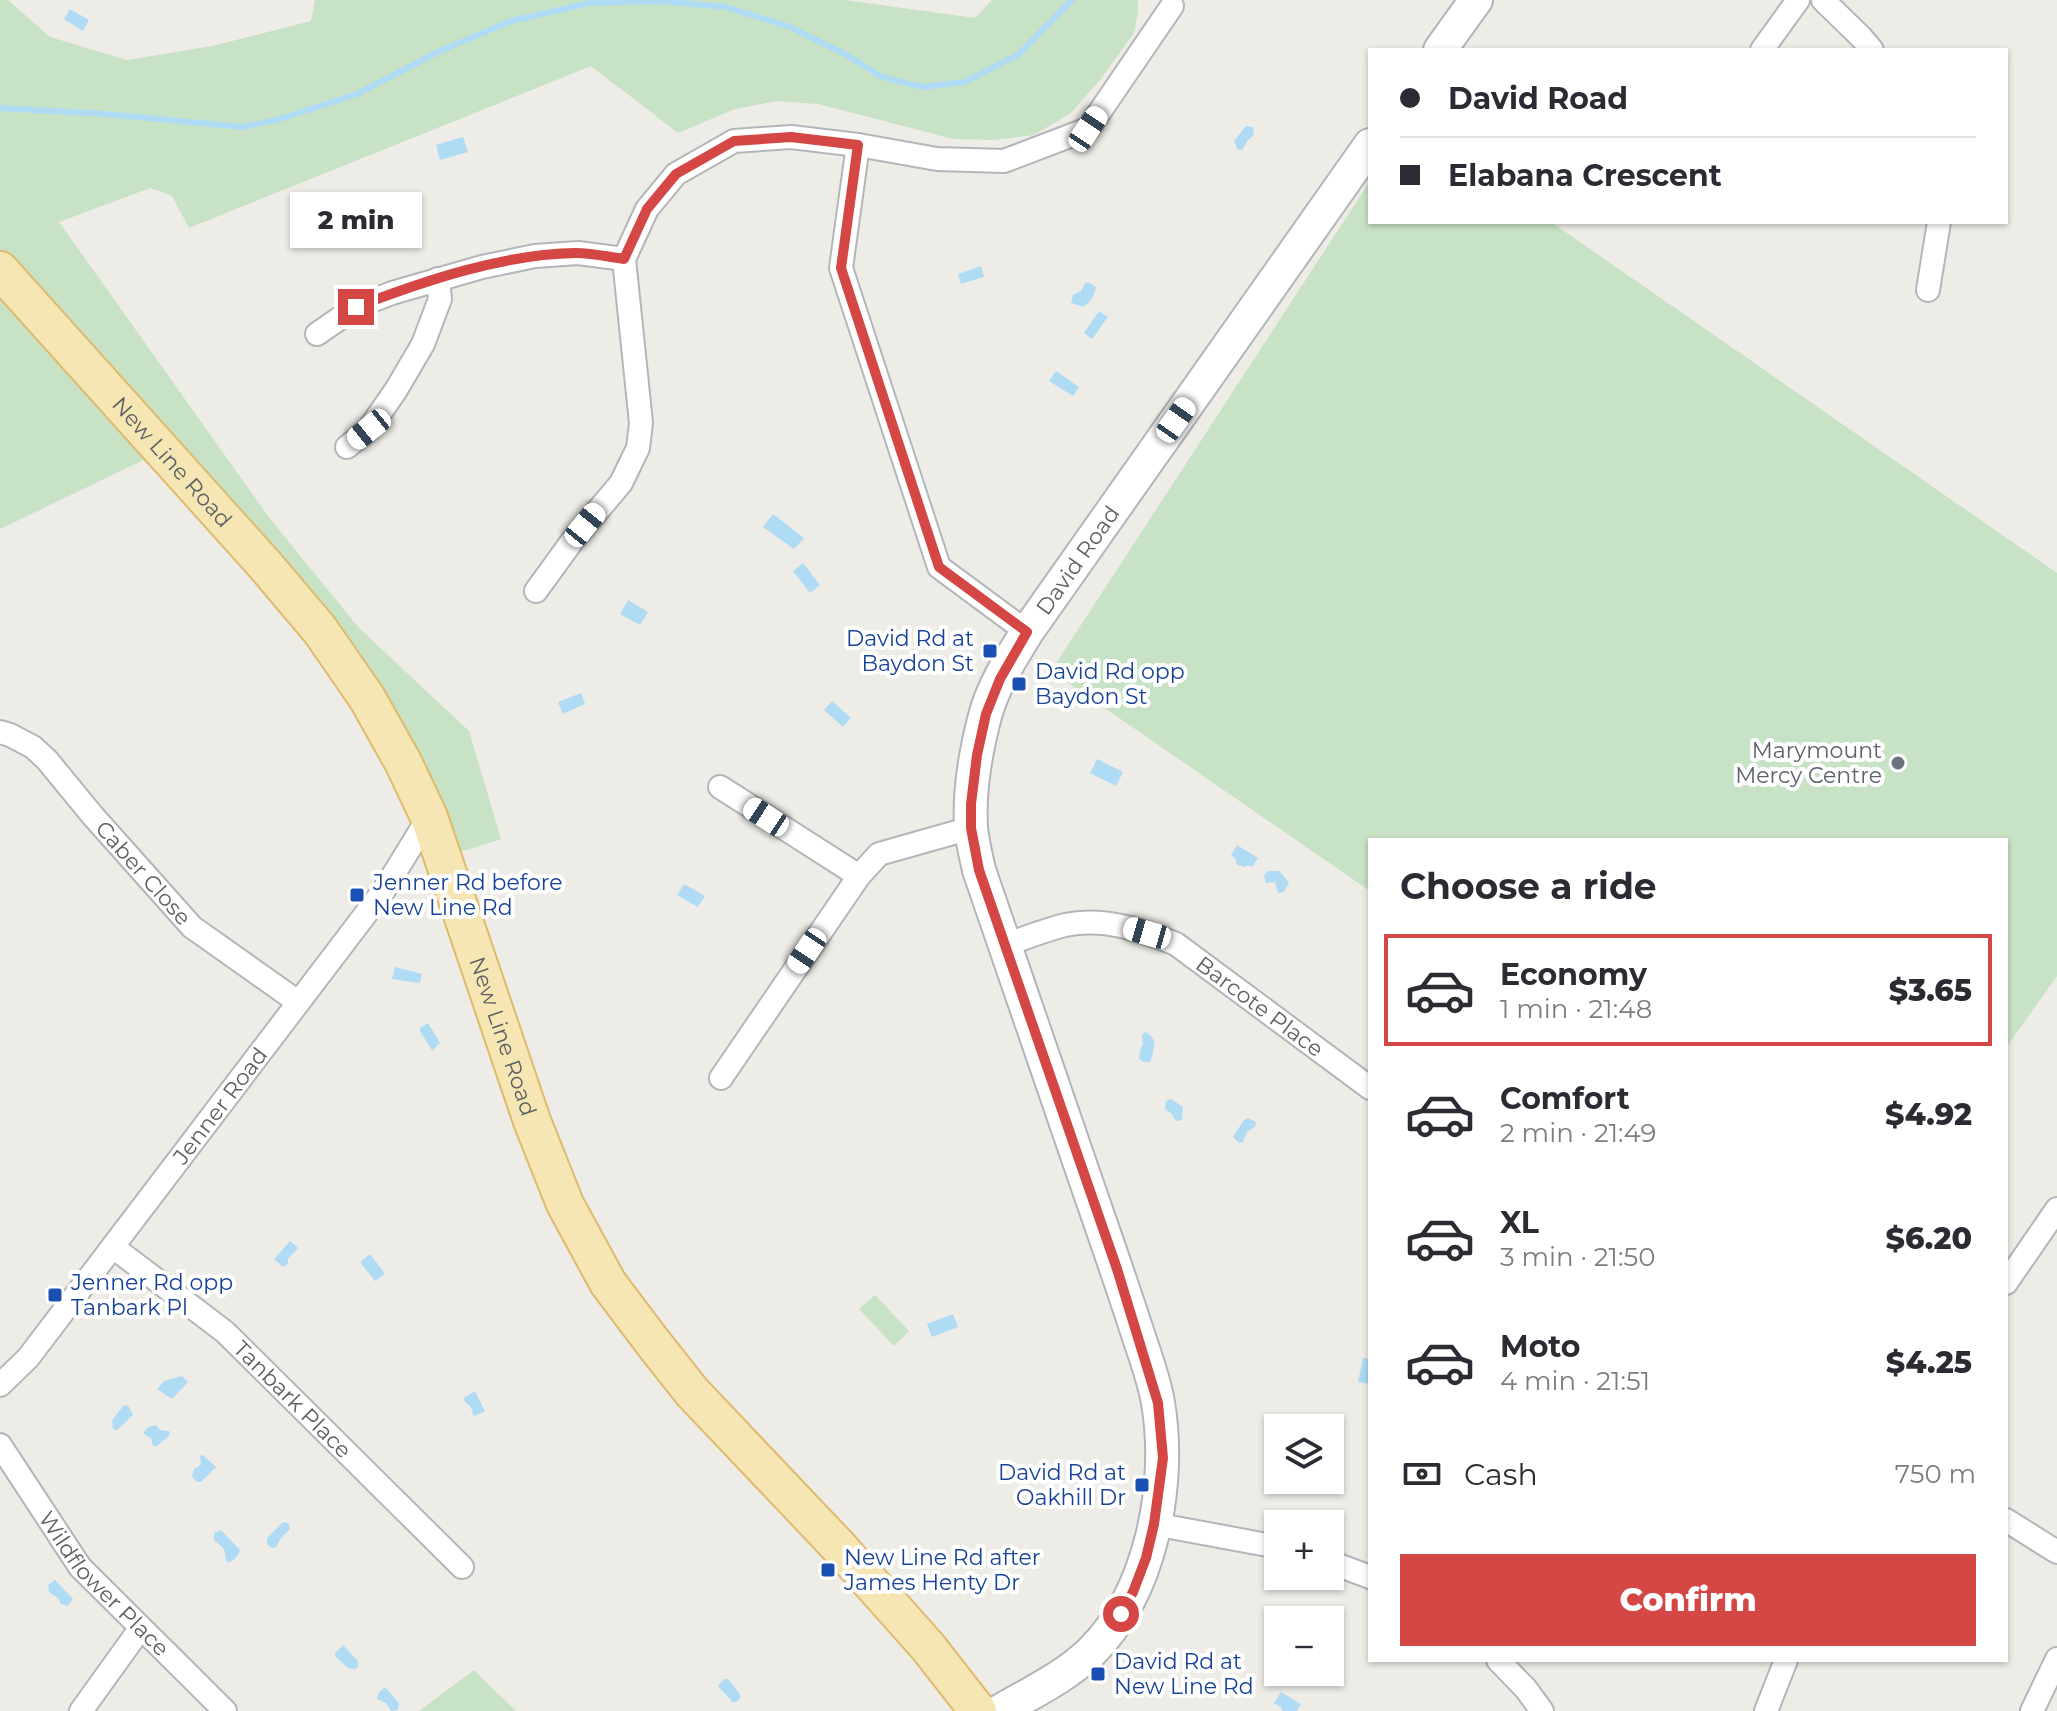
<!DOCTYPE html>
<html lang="en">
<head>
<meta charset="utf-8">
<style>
  body { margin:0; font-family:Montserrat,sans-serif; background:#f7f7f7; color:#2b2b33; height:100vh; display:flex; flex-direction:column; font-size:30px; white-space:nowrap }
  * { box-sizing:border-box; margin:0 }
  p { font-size:26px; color:#7c7c81 }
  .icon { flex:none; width:44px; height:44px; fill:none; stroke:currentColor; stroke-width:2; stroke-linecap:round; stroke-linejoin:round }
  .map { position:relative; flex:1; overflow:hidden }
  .details { position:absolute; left:1368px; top:838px; width:640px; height:824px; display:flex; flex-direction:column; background:#fff; border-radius:0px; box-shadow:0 2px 6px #0004 }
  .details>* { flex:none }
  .hud { position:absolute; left:1368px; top:48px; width:640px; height:176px; border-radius:0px; box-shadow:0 2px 6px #0004; display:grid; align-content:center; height:176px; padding:0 32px; background:#fff }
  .tools { position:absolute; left:1264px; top:1414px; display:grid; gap:16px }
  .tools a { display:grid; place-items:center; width:80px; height:80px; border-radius:0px; background:#fff; box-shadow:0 2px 6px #0004; font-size:40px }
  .end { position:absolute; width:36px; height:36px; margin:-18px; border:10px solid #d54745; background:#fff; box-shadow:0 0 0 4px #fff }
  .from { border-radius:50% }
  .bubble { position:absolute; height:56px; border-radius:0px; background:#fff; box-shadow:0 2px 6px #0004; font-size:26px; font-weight:800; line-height:56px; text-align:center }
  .car { position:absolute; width:24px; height:48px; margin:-24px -12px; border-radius:10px; box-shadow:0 0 6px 2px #0007; background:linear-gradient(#fff 24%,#345 0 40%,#fff 0 76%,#345 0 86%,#fff 0) }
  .hud b { display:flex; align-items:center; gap:28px; height:76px; font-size:30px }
  .hud b+b { border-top:2px solid #e1e1e2 }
  .hud i { width:20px; height:20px; background:#2b2b33 }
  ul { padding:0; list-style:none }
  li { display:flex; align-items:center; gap:24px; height:112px; margin:0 16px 12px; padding:0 16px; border:4px solid transparent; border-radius:0px }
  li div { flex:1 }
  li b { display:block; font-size:30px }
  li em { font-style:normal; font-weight:800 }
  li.on { border-color:#d54745 }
  li>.icon { width:72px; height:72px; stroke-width:1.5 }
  h2 { padding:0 32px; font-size:36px; line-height:96px }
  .pay { display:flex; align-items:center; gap:20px; height:88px; padding:0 32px; font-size:30px }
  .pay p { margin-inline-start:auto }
  .cta { display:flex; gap:16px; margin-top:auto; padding:16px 32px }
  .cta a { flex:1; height:92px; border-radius:0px; background:#d54745; color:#fff; font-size:32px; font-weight:800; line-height:92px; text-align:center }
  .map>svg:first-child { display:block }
</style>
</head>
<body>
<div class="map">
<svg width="2057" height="1711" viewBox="0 0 2057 1711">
  <rect width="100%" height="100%" fill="#eeece6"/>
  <path fill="#c7e2c5" d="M0,0H8L50,37L127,60L212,46L311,21L315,0H845L975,18L992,0H1138V12L1134,33L1100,80L1071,113L1034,135L994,140L954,139L818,104L777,101L735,109L678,133L591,66L189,228L172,196L150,188L59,222L271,520L359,628L469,731L501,839L460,852L339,627L181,442L0,529Z
    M1370,181V222H1551L2057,573V976L2006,1048V840H1370V891L1051,671Z
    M875,1295L909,1331L894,1346L859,1309Z
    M474,1670L516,1711H419Z"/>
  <path fill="#afdbf5" d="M70,9L89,20L83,31L64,19Z
    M1246,126L1253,127L1254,135L1248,140L1242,150H1238L1234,141Z
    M463,137L468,152L440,160L436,145Z
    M981,266L984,277L961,284L958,274Z
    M1088,282L1096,287C1095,295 1090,303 1083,307L1071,303L1073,295L1081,291L1085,283Z
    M1099,311L1108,317L1092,339L1084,333Z
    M1056,371L1079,387L1073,396L1049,381Z
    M773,514L804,538L794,549L763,527Z
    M803,563L820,585L810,593L793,571Z
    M628,600L648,612L640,625L620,614Z
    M581,693L585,704L563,714L558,702Z
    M832,701L851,718L843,727L824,710Z
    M1097,759L1123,772L1116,786L1090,773Z
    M1237,845L1258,858L1252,867L1248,865L1245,867L1237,865L1235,858L1231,855Z
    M1268,871H1279L1289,882L1284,892L1278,893L1275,882L1266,883L1264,876Z
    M684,884L705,896L698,907L677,895Z
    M395,967L422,974L420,983L392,979Z
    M428,1023L440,1043L432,1051L420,1031V1028Z
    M1146,1032C1147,1033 1153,1037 1153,1039C1156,1043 1152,1057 1150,1062H1143L1139,1059L1140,1050L1143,1044L1142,1034Z
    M1171,1099L1183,1107L1182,1120L1176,1121L1172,1114L1165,1109L1166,1101Z
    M1248,1118L1256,1122L1255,1127L1247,1132L1243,1142L1239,1143L1233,1137L1244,1120Z
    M290,1241L298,1248L288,1259V1263L285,1266H282L274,1259Z
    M370,1254L385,1274L375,1281L360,1262Z
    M953,1314L958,1327L932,1337L927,1324Z
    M1363,1358L1370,1359L1369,1384L1358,1382Z
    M182,1376L188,1382L172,1399L157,1389L164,1381Z
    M475,1391L485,1411L475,1416L473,1415L471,1407L465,1402L464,1398Z
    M128,1405L133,1415L117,1430L113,1429L112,1421C115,1415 120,1411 123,1406Z
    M156,1425L160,1430L169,1431L170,1433L169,1436L157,1446H153L151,1438L144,1434V1432L148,1427Z
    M203,1455L216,1467L201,1482H197L192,1476L194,1469L201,1465L200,1456Z
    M285,1522L289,1524L290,1529L281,1538L276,1547L272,1548L267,1544V1538L282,1523Z
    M221,1530L240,1550C239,1556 233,1561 228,1563C221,1550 231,1553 214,1540V1533Z
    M55,1580L73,1599L68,1606L61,1604L58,1598L49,1592L48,1585Z
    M343,1645L358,1661V1667L355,1669L348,1668L335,1656V1653Z
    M724,1679H728C732,1685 739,1691 741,1697L736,1702H732C728,1695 722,1692 718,1686Z
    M385,1687L399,1703L398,1710L391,1711L386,1703L377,1699L379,1692Z
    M1281,1692L1301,1704L1297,1711H1282V1708L1274,1703Z"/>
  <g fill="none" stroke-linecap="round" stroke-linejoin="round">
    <path stroke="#afdbf5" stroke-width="6" d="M0,108L104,114L244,127L280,119L357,94L440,51L511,21L590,3L658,1L726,7L790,27L845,54L882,77L922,87L965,82L1019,54L1072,0"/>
    <defs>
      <g id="street">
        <path d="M1823,0L1861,37L1872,50"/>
        <path d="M1762,50L1798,0"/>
        <path d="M858,145L841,268L939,567L1027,632"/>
        <path d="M624,259L647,209L676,174L734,141L791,137L858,145L937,159L1004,161L1088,129L1172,6"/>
        <path d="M1928,290L1939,222"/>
        <path d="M317,334L356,307L392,293L482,267L535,256L578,253L624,259L641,423L638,448L621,483L573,540L536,591"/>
        <path d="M347,447L369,429L396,390L423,344L440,299L438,279"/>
        <path id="s1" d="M0,732L10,735L33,747L47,760L93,816L192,927L298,1002"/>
        <path d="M720,787L859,876"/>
        <path id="s2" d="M1005,945C1025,938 1045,930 1065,925C1105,917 1141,930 1176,944L1370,1088"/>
        <path d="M721,1078L859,876L879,854L971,828"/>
        <path id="s3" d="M113,1247L225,1332L462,1567"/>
        <path d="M2006,1283L2057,1209"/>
        <path id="s4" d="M0,1385L28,1358L384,890L429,817"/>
        <path id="s5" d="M0,1445L80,1567L225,1711"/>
        <path d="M2006,1520L2057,1552"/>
        <path d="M1154,1524L1278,1547"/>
        <path d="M1330,1562L1370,1577"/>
        <path d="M1498,1660L1526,1689L1542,1711"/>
        <path d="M81,1711L140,1629"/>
        <path d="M1766,1711L1786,1660"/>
        <path d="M2032,1711L2057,1659"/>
      </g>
      <g id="secondary">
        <path d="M1440,50L1476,0"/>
        <path id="s6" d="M1000,1711C1031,1693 1065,1677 1091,1652C1151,1593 1172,1484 1158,1403C1154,1378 1144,1353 1136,1328C1121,1282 1105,1236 1089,1190C1053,1084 1016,977 979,870C976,856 972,841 971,827C969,791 976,750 985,716C993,686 1011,658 1027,632L1370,145"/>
      </g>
      <g id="primary">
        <path id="s7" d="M0,270L265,565L320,630L367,698L403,762L429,817L532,1121L565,1204L608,1283L654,1344L692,1392L839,1547L928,1647L978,1711"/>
      </g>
    </defs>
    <use href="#street" stroke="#b3b6b9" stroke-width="26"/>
    <use href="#secondary" stroke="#b2b5b9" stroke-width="36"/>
    <use href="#primary" stroke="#e1b96c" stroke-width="40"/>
    <use href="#street" stroke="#fff" stroke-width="22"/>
    <use href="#secondary" stroke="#fff" stroke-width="32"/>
    <use href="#primary" stroke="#f5e6b3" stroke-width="36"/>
  </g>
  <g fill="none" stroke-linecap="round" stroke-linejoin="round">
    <path stroke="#d54745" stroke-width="10" d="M356,307C424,281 503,254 576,253C592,253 609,257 624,259L647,209L676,174L734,141L791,137L858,145L841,268L939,567L1027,632L1000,679L986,714L977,755L971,804V828L979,870L1117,1269L1158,1403L1163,1458L1154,1524L1146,1558L1133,1592L1121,1614"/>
  </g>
  <g fill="#1a4fb4" stroke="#fff" stroke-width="3">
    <rect x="982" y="643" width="16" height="16" rx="4"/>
    <rect x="1011" y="676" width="16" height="16" rx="4"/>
    <rect x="349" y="887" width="16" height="16" rx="4"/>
    <rect x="47" y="1287" width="16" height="16" rx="4"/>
    <rect x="1134" y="1477" width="16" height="16" rx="4"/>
    <rect x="820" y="1562" width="16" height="16" rx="4"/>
    <rect x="1090" y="1666" width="16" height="16" rx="4"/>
  </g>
  <circle fill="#6b7280" stroke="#fff" stroke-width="3" cx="1898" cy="763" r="8"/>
  <g text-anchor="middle" stroke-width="8" stroke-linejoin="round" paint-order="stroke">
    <g font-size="22" fill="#5d6164" stroke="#fff">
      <text dy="8" stroke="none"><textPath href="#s7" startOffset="258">New Line Road</textPath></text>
      <text dy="8" stroke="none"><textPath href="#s6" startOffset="1276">David Road</textPath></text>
      <text dy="8" stroke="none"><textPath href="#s1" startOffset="204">Caber Close</textPath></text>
      <text dy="8" stroke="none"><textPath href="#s2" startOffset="282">Barcote Place</textPath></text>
      <text dy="8" stroke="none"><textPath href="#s7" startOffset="930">New Line Road</textPath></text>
      <text dy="8" stroke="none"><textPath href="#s4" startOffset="356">Jenner Road</textPath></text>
      <text dy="8" stroke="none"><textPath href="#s3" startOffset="236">Tanbark Place</textPath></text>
      <text dy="8" stroke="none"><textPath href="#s5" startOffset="174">Wildflower Place</textPath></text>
    </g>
    <g font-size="22" fill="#164399" stroke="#fff" text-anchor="start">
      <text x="974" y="646" text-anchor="end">David Rd at<tspan x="974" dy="25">Baydon St</tspan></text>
      <text x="1035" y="679">David Rd opp<tspan x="1035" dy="25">Baydon St</tspan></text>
      <text x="373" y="890">Jenner Rd before<tspan x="373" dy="25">New Line Rd</tspan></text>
      <text x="71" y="1290">Jenner Rd opp<tspan x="71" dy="25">Tanbark Pl</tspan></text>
      <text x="1126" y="1480" text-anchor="end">David Rd at<tspan x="1126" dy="25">Oakhill Dr</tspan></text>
      <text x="844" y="1565">New Line Rd after<tspan x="844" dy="25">James Henty Dr</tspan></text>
      <text x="1114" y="1669">David Rd at<tspan x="1114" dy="25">New Line Rd</tspan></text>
    </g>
    <g font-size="22" fill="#5b616d" stroke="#fff" text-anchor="end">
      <text x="1882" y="758">Marymount<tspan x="1882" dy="25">Mercy Centre</tspan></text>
    </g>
  </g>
</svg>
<div class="tools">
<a><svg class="icon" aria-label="layers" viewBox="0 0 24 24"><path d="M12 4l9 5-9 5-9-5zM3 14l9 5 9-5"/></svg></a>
<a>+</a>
<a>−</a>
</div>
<i class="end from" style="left:1121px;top:1614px"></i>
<i class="end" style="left:356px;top:307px"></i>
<div class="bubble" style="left:290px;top:192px;width:132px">2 min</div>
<i class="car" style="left:1088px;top:129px;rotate:34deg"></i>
<i class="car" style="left:1176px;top:420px;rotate:35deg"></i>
<i class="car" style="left:369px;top:429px;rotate:231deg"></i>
<i class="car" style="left:585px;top:525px;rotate:39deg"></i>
<i class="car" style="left:766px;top:817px;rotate:303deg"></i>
<i class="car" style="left:1147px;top:933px;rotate:286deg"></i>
<i class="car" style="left:807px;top:951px;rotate:214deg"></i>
<div class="hud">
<b><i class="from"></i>David Road</b>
<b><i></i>Elabana Crescent</b>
</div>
<section class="details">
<h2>Choose a ride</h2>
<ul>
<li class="on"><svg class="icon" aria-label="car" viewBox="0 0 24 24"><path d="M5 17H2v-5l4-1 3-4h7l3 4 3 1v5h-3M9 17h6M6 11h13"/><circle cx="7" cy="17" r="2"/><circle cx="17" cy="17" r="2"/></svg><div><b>Economy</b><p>1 min · 21:48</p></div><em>$3.65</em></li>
<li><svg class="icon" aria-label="car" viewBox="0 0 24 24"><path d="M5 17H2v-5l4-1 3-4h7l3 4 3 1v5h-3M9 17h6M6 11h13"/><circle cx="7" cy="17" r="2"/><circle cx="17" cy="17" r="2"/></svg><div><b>Comfort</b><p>2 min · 21:49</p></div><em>$4.92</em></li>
<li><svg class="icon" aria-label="car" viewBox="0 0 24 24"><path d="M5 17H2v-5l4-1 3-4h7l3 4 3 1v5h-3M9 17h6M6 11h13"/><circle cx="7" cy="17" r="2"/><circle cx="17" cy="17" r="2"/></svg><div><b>XL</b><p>3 min · 21:50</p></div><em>$6.20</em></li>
<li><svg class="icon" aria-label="car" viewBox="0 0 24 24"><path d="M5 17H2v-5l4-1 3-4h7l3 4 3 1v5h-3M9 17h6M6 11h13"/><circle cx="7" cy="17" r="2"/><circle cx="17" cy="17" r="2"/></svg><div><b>Moto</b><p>4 min · 21:51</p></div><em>$4.25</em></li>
</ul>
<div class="pay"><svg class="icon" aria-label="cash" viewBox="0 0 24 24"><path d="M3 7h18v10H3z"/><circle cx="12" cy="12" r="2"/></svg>Cash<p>750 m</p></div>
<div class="cta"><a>Confirm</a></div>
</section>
</div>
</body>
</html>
